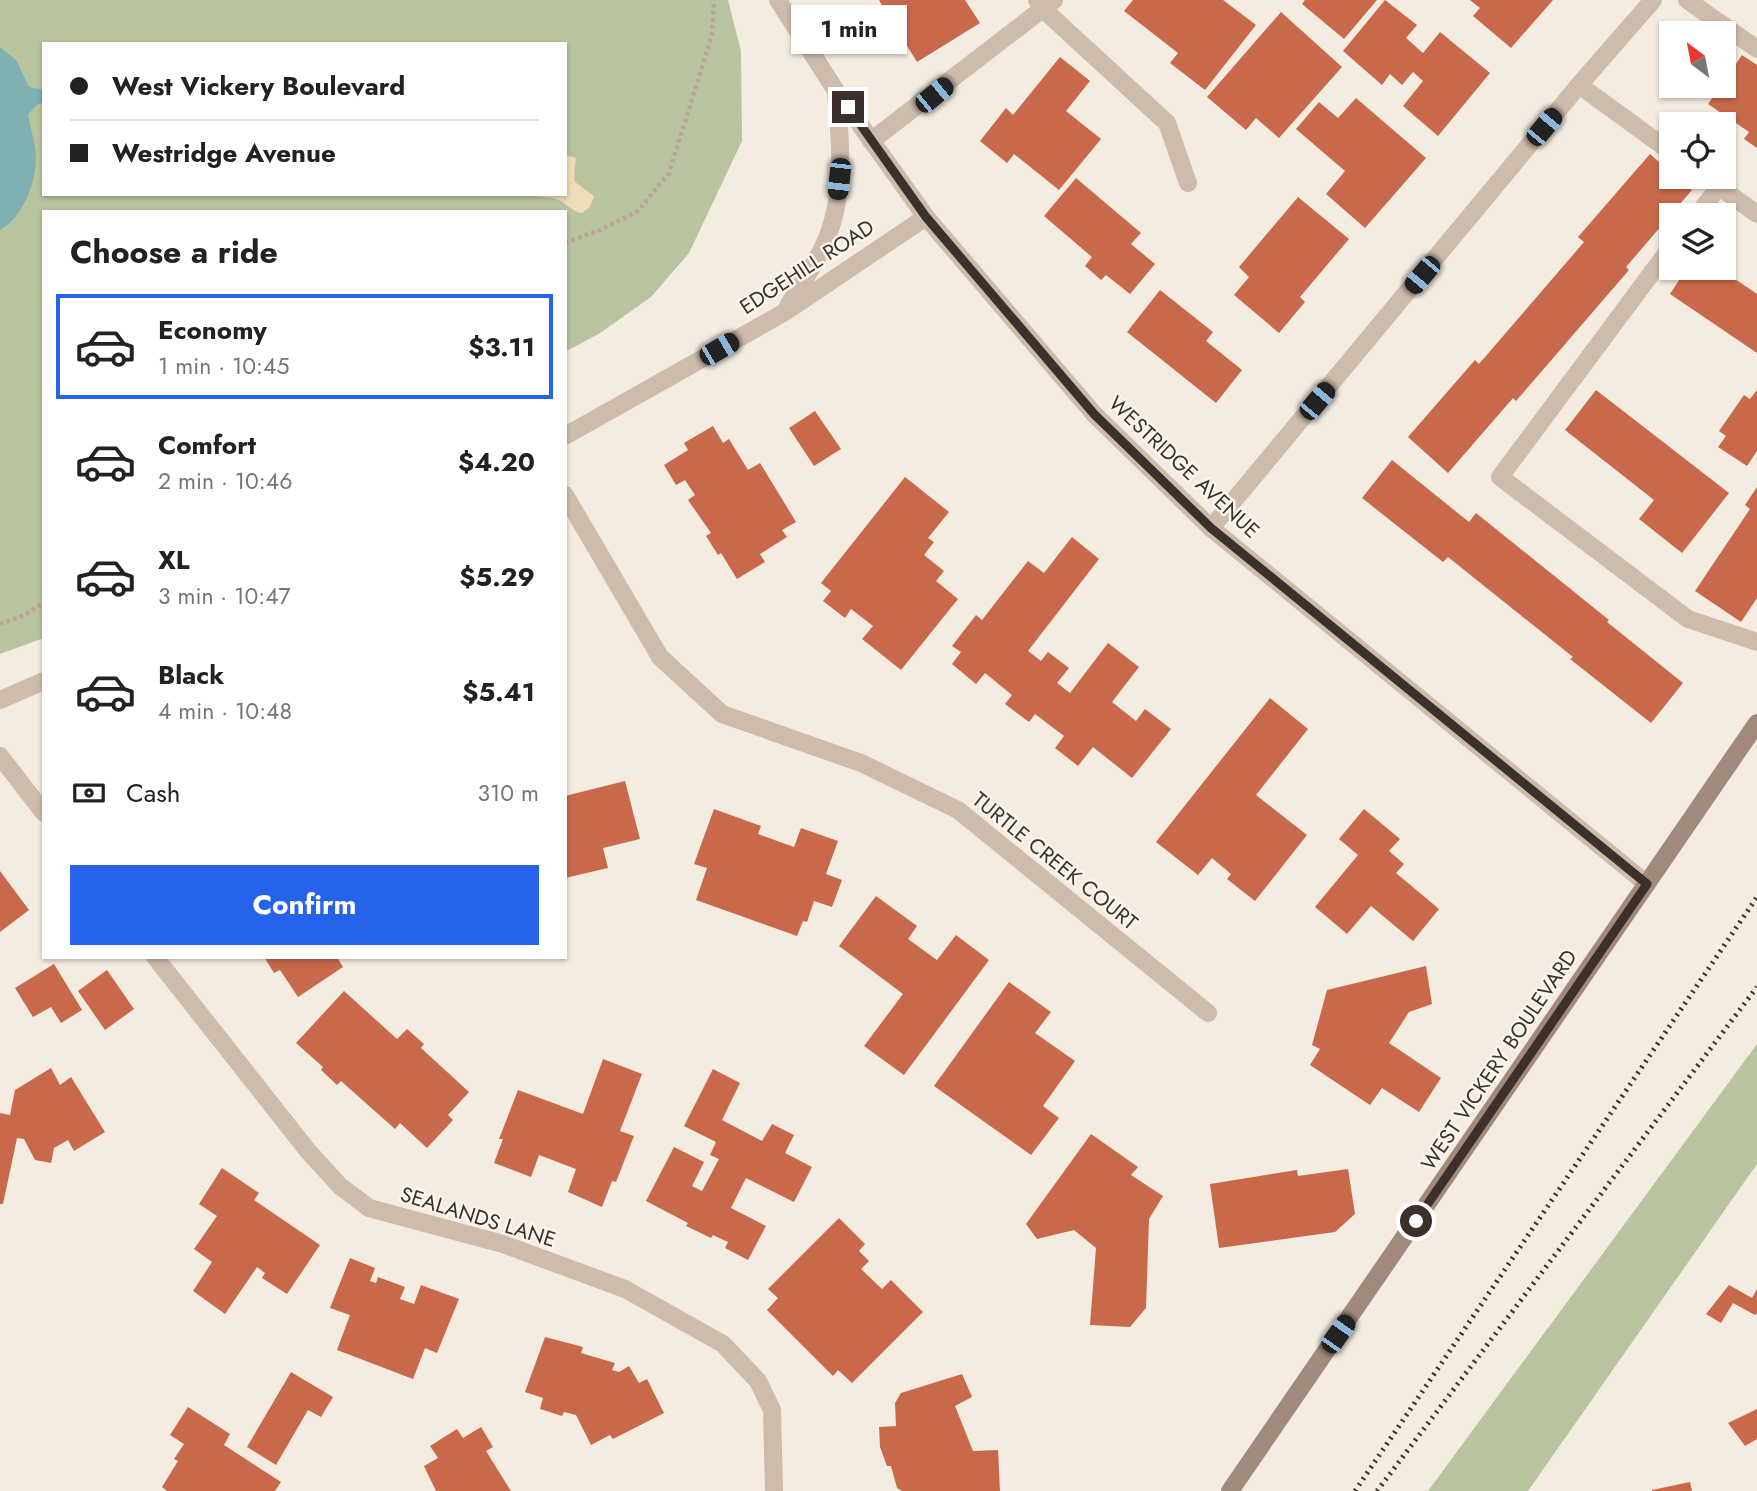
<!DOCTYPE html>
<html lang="en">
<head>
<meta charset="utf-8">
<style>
  body { margin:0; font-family:Jost,sans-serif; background:#f2f2f2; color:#222; height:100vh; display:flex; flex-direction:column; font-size:26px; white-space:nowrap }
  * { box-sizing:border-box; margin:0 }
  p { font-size:23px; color:#767676 }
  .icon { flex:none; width:38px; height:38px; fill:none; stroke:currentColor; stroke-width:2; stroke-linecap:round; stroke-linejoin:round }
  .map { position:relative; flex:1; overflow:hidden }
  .drawer { position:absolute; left:42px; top:210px; width:525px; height:749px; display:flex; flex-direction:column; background:#fff; border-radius:0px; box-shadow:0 2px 5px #0004 }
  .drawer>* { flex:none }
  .top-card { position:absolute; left:42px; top:42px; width:525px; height:154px; border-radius:0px; box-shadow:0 2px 5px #0004; display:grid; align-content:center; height:154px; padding:0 28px; background:#fff }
  .needle { width:46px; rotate:328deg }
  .fabs { position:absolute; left:1659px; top:21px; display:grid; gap:14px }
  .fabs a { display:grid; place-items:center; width:77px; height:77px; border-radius:0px; background:#fff; box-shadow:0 2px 5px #0004; font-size:35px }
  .end { position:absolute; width:32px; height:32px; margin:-16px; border:9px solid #3b302b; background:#fff; box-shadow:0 0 0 4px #fff }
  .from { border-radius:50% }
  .bubble { position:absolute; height:49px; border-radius:0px; background:#fff; box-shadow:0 2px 5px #0004; font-size:23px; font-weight:700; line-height:49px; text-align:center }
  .car { position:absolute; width:21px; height:42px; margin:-21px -10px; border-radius:9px; box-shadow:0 0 5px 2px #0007; background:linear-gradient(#222 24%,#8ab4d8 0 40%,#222 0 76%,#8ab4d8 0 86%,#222 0) }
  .top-card b { display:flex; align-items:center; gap:24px; height:66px; font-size:26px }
  .top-card b+b { border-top:2px solid #e0e0e0 }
  .top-card i { width:18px; height:18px; background:#222 }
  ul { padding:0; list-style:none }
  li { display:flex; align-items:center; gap:21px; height:105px; margin:0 14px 10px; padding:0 14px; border:4px solid transparent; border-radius:0px }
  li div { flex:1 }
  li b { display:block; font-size:26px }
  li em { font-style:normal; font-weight:700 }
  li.current { border-color:#2563eb }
  li>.icon { width:63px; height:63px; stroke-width:1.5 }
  h2 { padding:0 28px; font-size:32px; line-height:84px }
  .pay { display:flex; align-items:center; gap:18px; height:77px; padding:0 28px; font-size:26px }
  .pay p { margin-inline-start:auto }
  .cta { display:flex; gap:14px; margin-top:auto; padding:14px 28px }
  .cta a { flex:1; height:80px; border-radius:0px; background:#2563eb; color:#fff; font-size:28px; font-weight:700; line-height:80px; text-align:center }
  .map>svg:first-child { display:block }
</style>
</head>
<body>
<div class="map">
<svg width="1757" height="1491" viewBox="0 0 1757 1491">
  <rect width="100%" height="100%" fill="#f4ebe1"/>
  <path fill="#b8c4a0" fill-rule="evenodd" d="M0,0H728L741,51L742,141L689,253L651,297L600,333L565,352V212H44V638L0,654ZM44,44H565V194H44Z
    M1757,1044V1164L1528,1491H1428Z"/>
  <path fill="#efdcb8" d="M565,155L576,158L574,173L575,182L594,196L590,207L582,213C571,212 567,202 556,199C547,196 538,198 527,194H565Z"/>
  <path fill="#7fb0b2" d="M0,47L16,60L29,87L44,90V102L37,105L28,114C30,128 36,144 36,157C36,183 23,217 0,230Z"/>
  <path fill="#c8694b" d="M879,0H965L980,23L917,62Z
    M1133,0H1223L1256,25L1205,90L1170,63L1178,53L1124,11Z
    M1305,0H1377L1344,39L1302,4Z
    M1385,0L1417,25L1406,38L1423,53L1440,32L1490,73L1438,136L1403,106L1423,81L1413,72L1402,85L1390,74L1382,85L1343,51Z
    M1470,0H1553L1511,48L1473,16L1480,8Z
    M1281,12L1342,67L1279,138L1256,118L1246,130L1207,97Z
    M1742,55L1757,65V148L1744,139L1749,132L1708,104L1721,86H1724V82Z
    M1060,57L1090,81L1066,111L1101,139L1059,190L1014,154L1007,163L980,141L1006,108L1013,115Z
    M1356,98L1426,158L1365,228L1326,194L1345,171L1296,129L1319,102L1338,118Z
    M1650,154L1671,173V177H1676L1692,190L1626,267L1629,270L1516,401L1513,398L1448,473L1408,437L1475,360L1479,364L1584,242L1578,237Z
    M1076,178L1141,233L1131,244L1155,264L1130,294L1106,275L1101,280L1085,266L1092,257L1044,216Z
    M1298,197L1349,239L1300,297L1305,302L1279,333L1234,295L1249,277L1239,267Z
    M1687,268H1719L1757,294V353L1670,294Z
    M1160,290L1213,332L1206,341L1242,370L1216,403L1127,332Z
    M1596,390L1729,493L1682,553L1639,519L1654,500L1565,430Z
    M1757,390V451L1747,466L1718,447L1726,436L1719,431L1744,395L1750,399Z
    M815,411L841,449L814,466L789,428Z
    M713,426L723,443L729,439L748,470L760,463L796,522L782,530L787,537L760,554L765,562L737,579L721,553L718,555L706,536L711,533L688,500L695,495L685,480L676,485L664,465L688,450L684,443Z
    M1392,460L1469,522L1476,513L1609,620L1607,622L1683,683L1651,723L1570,659L1573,657L1448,557L1443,562L1362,498Z
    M905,477L949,512L928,538L934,542L924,555L944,571L936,581L958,599L901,670L862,639L873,626L851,609L845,618L823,601L831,591L821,583Z
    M1757,487V598L1741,622L1695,591L1750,509L1745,505Z
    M1072,537L1099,559L1028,651L1041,661L1048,652L1069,668L1057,683L1070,693L1108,643L1139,667L1112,702L1136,721L1145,709L1171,729L1132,778L1093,747L1078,766L1055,748L1064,736L1035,714L1029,722L1005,704L1012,695L985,673L976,684L952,664L961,652L952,646L976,615L982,620L1028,561L1044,573Z
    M1270,698L1308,729L1256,795L1307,835L1255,901L1227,879L1231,874L1212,858L1198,875L1156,842Z
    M625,781L640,839L603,848L608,868L565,878V796Z
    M714,809L761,826L758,834L794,847L801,828L838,841L826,874L842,880L832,907L814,901L807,922L803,921L797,936L696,900L707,868L694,864Z
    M1364,809L1400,839L1389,851L1404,864L1396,873L1439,909L1413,941L1371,906L1347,934L1315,907L1358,855L1339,839Z
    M0,871L29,910L0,932Z
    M876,896L917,926L908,939L937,960L956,935L989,960L904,1075L864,1046L903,994L839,946Z
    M264,957H337L343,967L298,997L280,970L274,973Z
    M54,964L82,1010L61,1023L51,1007L33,1017L15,988Z
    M1426,966L1432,1004L1409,1012L1389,1043L1441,1078L1419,1112L1382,1088L1370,1105L1310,1065L1320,1049L1312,1045L1327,990Z
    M107,970L134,1009L105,1030L78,991Z
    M1009,982L1051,1012L1035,1033L1075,1061L1043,1106L1059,1118L1031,1155L934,1086Z
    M344,991L397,1039L407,1029L424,1044L421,1048L469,1092L448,1115L453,1120L427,1148L400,1123L395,1129L341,1081L337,1085L321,1070L323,1067L296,1043Z
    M603,1059L642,1074L620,1131L634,1136L616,1182L612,1181L602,1207L568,1192L576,1169L539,1155L531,1177L494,1163L503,1139H499L518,1090L583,1114Z
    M51,1068L60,1085L71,1077L105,1132L74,1151L68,1140L54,1148L51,1163L35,1160L24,1139L17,1138L3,1204H0V1113L10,1115L15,1090Z
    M713,1069L740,1083L722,1120L762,1141L772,1124L794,1135L785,1153L812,1167L794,1202L746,1178L731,1208L766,1226L748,1260L725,1248L728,1242L713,1235L711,1238L686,1226L688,1223L646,1201L674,1147L704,1162L692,1186L702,1191L719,1159L710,1155L716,1142L684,1126Z
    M1091,1134L1138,1167L1131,1175L1163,1196L1149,1219L1146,1308L1130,1327L1090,1325L1096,1248L1074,1230L1037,1239L1026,1224Z
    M222,1168L259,1193L254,1200L320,1245L287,1294L262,1278L265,1273L257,1267L225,1314L193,1291L212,1262L194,1249L217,1216L199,1204Z
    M1348,1169L1355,1214L1335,1232L1219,1248L1210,1184L1297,1170L1298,1176Z
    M839,1218L865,1244L859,1251L869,1261L861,1269L882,1289L891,1280L923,1312L852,1383L838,1370L833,1376L767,1310L778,1298L768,1289Z
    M350,1258L375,1268L370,1281L376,1283L378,1277L405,1287L400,1299L414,1304L421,1285L459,1299L437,1353L425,1348L413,1379L337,1350L350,1315L330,1308Z
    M1729,1285L1752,1298L1757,1289V1313L1755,1315L1733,1303L1721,1323L1706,1314Z
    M545,1337L583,1347L581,1353L615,1363L612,1370L619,1372L629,1366L639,1383L647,1379L664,1413L613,1439L610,1435L591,1445L576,1415L564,1412L562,1416L540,1409L543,1398L525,1392Z
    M291,1372L333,1397L321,1417L308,1410L276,1465L247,1447Z
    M962,1374L972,1397L955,1406L973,1451L998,1450L1000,1491H902L897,1488L891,1466H887L880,1447L879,1427L896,1426L895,1403L901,1393Z
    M188,1407L230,1434L224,1445L281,1482L275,1491H167L162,1487L178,1461L174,1459L184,1444L170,1435Z
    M1757,1409V1439L1745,1446L1728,1423Z
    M481,1427L493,1447L486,1451L511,1491H436L424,1466L438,1458L430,1446L457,1429L463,1438Z
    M1690,1482L1692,1491H1652V1490Z"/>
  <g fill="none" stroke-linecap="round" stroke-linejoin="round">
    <path stroke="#b9a596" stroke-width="4.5" stroke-dasharray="3.5 3.5" stroke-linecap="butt" d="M565,243L600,230L638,211L669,173L712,35L714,0
      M0,624L25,615L44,602"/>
    <path stroke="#cdbbac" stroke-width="18" d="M1687,0L1757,49"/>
    <path stroke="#cdbbac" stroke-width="18" d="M1037,0L1043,9L1167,123L1188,183
      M1579,85L1671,152
      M871,141L1054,0
      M1706,177L1757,214
      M1697,215L1719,187
      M1671,247L1500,477L1688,619L1757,642
      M565,495L660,657L722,714L861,763L958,810L1208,1013
      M1211,528L1579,85L1653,0
      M0,756L44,813
      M155,957L308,1151L340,1186L369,1208L503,1244L625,1289L723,1344L758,1381L772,1410L774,1491"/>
    <path stroke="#cdbbac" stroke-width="18" d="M778,0L836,91L926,217L1094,414L1211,528L1647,884
      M788,306C800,286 814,266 824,245C846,197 841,144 836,94
      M565,436L785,312L926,217
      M0,700L44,681"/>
    <path stroke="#a18a7d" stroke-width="18" d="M1230,1491L1757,723"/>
    <path stroke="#3b302b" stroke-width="5" stroke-dasharray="2 5" stroke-linecap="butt" d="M1355,1491L1757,897
      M1377,1491L1757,987"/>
  </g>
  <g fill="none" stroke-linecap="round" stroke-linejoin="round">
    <path stroke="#3b302b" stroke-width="9" d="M848,107L926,217L1094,414L1211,528L1647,884L1416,1221"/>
  </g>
  <g text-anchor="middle" stroke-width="5" stroke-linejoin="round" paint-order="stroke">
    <g font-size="21" fill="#3b302b" stroke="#fbf5ee">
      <text transform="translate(807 267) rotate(-33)" y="7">EDGEHILL ROAD</text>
      <text transform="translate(1184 467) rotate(43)" y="7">WESTRIDGE AVENUE</text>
      <text transform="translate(1055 861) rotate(39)" y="7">TURTLE CREEK COURT</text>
      <text transform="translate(1499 1060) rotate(-56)" y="7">WEST VICKERY BOULEVARD</text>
      <text transform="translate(478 1217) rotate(17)" y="7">SEALANDS LANE</text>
    </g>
  </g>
</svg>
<div class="fabs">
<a><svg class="needle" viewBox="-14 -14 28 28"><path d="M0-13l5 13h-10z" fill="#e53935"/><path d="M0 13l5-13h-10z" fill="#767676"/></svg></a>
<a><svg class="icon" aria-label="locate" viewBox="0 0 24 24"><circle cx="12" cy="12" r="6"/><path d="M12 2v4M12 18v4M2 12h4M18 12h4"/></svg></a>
<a><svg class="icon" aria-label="layers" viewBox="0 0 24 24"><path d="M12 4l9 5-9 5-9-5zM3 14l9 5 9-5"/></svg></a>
</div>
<i class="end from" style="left:1416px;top:1221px"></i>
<i class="end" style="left:848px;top:107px"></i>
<div class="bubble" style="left:791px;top:5px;width:116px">1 min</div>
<i class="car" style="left:934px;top:95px;rotate:51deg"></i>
<i class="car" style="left:1544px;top:127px;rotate:40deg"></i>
<i class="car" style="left:839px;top:179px;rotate:186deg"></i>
<i class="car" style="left:1422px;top:275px;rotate:220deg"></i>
<i class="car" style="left:719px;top:349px;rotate:60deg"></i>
<i class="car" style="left:1317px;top:401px;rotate:40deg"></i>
<i class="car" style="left:1338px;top:1334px;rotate:35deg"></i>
<div class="top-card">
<b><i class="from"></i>West Vickery Boulevard</b>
<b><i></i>Westridge Avenue</b>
</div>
<section class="drawer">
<h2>Choose a ride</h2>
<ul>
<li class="current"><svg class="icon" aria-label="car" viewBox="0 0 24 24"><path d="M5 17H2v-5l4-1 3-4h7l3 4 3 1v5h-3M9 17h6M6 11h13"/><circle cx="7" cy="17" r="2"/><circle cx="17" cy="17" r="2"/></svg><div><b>Economy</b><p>1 min · 10:45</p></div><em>$3.11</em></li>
<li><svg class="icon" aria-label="car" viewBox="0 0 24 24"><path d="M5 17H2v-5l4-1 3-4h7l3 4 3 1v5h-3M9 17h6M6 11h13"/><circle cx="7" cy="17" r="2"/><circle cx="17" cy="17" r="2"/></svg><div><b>Comfort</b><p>2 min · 10:46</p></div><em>$4.20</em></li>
<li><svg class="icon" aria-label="car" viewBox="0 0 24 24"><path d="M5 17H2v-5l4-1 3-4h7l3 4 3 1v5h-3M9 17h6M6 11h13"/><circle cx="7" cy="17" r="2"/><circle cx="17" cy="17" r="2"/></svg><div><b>XL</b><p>3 min · 10:47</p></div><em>$5.29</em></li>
<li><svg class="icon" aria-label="car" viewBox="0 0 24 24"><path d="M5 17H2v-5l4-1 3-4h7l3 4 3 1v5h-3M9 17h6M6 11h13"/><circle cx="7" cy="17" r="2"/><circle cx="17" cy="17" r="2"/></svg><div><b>Black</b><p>4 min · 10:48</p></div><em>$5.41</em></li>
</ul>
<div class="pay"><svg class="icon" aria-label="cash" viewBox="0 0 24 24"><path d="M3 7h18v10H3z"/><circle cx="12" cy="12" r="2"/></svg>Cash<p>310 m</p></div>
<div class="cta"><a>Confirm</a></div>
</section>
</div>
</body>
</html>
